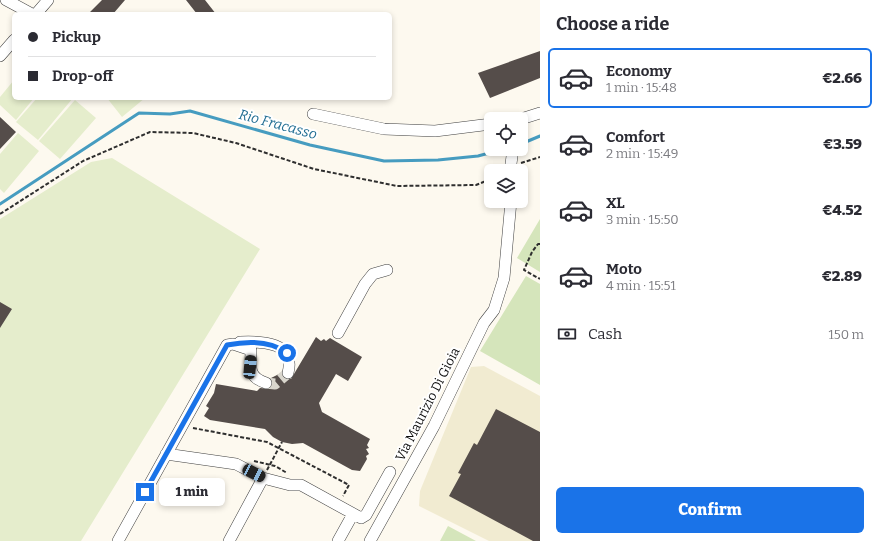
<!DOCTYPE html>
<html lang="en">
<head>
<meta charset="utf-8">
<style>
  body { margin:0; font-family:Bitter,serif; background:#f2f2f3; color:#2b2b33; height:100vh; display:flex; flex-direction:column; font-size:15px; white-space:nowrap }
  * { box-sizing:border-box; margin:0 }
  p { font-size:13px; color:#7c7c81 }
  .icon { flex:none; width:22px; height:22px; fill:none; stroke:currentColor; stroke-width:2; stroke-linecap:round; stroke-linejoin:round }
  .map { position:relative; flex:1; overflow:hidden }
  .side { display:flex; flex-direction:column; background:#fff; width:340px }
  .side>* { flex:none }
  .top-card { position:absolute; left:12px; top:12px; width:380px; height:88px; border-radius:6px; box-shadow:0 2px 6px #0003; display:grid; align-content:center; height:88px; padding:0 16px; background:#fff }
  .tools { position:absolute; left:484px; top:112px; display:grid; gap:8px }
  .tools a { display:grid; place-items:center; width:44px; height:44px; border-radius:6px; background:#fff; box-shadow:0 2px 6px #0003; font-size:20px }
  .end { position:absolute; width:18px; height:18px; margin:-9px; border:5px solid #1a73e8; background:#fff; box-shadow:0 0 0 2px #fff }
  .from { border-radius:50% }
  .bubble { position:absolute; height:28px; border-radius:6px; background:#fff; box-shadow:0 2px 6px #0003; font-size:13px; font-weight:800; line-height:28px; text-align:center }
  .car { position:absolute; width:12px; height:24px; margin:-12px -6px; border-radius:5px; box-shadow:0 0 3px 1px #0007; background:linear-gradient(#222 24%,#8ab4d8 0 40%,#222 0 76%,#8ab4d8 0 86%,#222 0) }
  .top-card b { display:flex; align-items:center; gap:14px; height:38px; font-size:15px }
  .top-card b+b { border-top:1px solid #e1e1e2 }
  .top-card i { width:10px; height:10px; background:#2b2b33 }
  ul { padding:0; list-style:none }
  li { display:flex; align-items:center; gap:12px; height:60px; margin:0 8px 6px; padding:0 8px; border:2px solid transparent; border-radius:6px }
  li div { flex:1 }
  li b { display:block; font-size:15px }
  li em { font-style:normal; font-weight:800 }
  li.active { border-color:#1a73e8 }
  li>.icon { width:36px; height:36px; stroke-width:1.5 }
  h2 { padding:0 16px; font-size:18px; line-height:48px }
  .pay { display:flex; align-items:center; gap:10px; height:44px; padding:0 16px; font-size:15px }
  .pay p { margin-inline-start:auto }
  .action { display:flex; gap:8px; margin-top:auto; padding:8px 16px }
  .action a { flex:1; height:46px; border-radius:6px; background:#1a73e8; color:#fff; font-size:16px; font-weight:800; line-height:46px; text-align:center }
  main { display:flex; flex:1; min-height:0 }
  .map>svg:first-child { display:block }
</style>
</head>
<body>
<main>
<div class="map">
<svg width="540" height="541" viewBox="0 0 540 541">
  <rect width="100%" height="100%" fill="#fdf9ef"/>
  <path fill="#f1ebd1" d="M484,366L540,396V541H489L419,506L420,491L471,367Z"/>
  <path fill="#d5e5bb" d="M540,219V272L517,258Z
    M526,276L540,284V385L480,351Z
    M448,526L476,541H440Z"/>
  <path fill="#e5edcc" d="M14,80V98H34L16,120L0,105V97Z
    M37,98H73L38,140L16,122Z
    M107,98H145L122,117Z
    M75,100L96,118L60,159L39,141Z
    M18,133L39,151L4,193L0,189V154Z
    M112,158L260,249L81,541H0V219L91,162Z"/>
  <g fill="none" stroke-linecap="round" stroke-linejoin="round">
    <path stroke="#469cc0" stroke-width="3" d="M521,144L540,136
      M0,204L139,113L170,114L190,111L310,145L384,161L438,160L478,156L504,149"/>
  </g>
  <path fill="#554d4a" d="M102,0H125L113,14H88Z
    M186,0H205L216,14H197Z
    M540,51V78L490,98L478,73Z
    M0,117L16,132L0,149Z
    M0,302L12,309L0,328Z
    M316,337L321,341L324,339L326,341L330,338L362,357L348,381L336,374L319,403L322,412L370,439L367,445L369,448L366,449L369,454L366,456L367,459L360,471L352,470L303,443L292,444L282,442L273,437L265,429L210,420L204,416L209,408L206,406L214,393L216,384L257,391L260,388L270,389L273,382L271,378L281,373L284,379H291Z
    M496,409L540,432V541H533L449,496L461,474L458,473L474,443L477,445Z"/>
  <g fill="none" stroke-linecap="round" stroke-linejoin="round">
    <path stroke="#d9d6cd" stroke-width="11" stroke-dasharray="11 5.5" stroke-linecap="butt" d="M266,383L275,384L288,373"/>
    <defs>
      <path id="minor" d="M6,0L32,14
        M36,14L48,0
        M0,56L14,40
        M313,114L384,129L435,131L491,124
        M521,119L540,113
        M510,171L513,149
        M338,333L365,284L373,274L387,270
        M240,342C262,341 296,342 288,373
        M166,454L236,464L263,478
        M118,541L227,345L233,344L251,350C251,366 247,377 266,383
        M229,541L263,478L290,485H301L361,518L366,515L390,472
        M338,541L353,514
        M370,541L434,426L484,323L494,310L504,278L511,201"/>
    </defs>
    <use href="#minor" stroke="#404040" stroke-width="12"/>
    <path stroke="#2f2f2f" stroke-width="2" stroke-dasharray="4 2" stroke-linecap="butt" d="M521,163L540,157
      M0,214L83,161L150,132L193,133L236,143L314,169L397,186L476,185L491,179
      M540,244H538L532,252L524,270L540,279
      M193,428L267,442L349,485L343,496
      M254,461L275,466L287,473
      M267,470L282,442"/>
    <use href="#minor" stroke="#fff" stroke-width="11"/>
  </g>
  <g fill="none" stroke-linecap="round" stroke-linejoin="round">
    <path stroke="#1a73e8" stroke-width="5" d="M145,492L227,345C247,341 270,340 287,353"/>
  </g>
  <g text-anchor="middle" stroke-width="4" stroke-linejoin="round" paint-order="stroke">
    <g font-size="13" fill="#0d0d0d" stroke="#fff">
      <text transform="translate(427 404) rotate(-63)" y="5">Via Maurizio Di Gioia</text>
    </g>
    <g font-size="14" font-style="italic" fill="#226e93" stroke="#fff">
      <text transform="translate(278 124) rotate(15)" y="5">Rio Fracasso</text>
    </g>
  </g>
</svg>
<div class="tools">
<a><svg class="icon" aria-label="locate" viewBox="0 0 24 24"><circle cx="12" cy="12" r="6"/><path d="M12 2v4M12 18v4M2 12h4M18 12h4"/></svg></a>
<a><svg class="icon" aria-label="layers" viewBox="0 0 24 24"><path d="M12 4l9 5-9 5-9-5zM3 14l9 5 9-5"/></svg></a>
</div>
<i class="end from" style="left:287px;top:353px"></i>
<i class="end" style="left:145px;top:492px"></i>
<div class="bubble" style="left:159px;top:478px;width:66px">1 min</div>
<i class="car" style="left:250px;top:367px;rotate:6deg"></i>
<i class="car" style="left:254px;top:473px;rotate:117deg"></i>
<div class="top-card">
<b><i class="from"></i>Pickup</b>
<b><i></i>Drop-off</b>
</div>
</div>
<section class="side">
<h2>Choose a ride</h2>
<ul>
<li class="active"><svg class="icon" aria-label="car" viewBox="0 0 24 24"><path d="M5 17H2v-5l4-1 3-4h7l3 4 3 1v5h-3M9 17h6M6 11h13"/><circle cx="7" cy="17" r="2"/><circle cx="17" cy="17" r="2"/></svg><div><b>Economy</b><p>1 min · 15:48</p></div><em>€2.66</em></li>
<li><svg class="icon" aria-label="car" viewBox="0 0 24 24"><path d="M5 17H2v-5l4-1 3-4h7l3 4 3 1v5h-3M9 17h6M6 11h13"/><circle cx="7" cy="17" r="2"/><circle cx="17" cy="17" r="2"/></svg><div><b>Comfort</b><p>2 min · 15:49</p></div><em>€3.59</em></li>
<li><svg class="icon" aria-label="car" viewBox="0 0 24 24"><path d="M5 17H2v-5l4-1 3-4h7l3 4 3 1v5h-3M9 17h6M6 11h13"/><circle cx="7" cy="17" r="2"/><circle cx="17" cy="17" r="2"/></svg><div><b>XL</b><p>3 min · 15:50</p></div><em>€4.52</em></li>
<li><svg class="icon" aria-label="car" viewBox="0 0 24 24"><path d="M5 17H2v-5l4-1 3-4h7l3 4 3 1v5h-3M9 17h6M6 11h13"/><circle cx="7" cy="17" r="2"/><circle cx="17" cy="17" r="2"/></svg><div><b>Moto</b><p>4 min · 15:51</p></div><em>€2.89</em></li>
</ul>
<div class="pay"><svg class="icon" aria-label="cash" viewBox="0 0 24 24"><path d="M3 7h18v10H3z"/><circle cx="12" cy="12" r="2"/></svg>Cash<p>150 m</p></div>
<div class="action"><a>Confirm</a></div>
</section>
</main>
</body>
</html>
